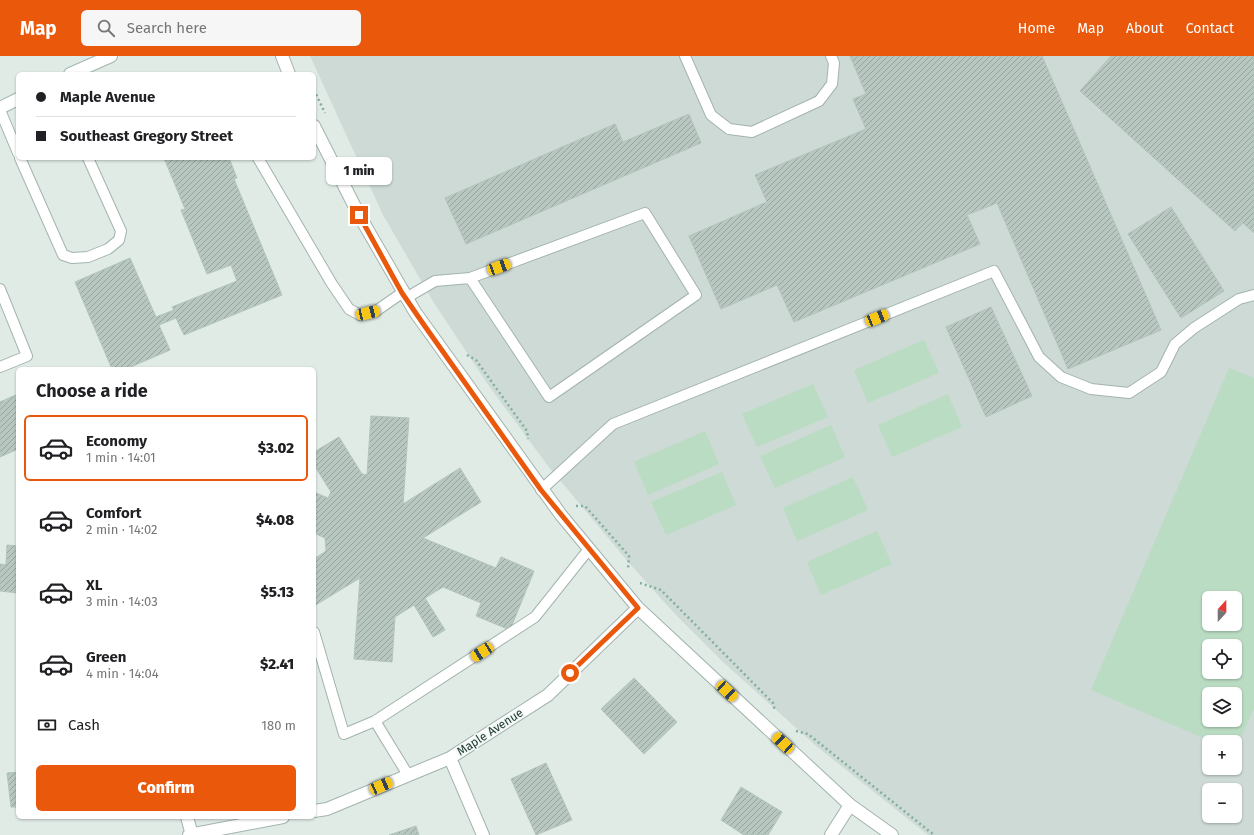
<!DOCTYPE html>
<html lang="en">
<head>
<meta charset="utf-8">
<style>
  body { margin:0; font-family:"Fira Sans",sans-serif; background:#f6f6f6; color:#202124; height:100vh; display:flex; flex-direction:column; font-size:15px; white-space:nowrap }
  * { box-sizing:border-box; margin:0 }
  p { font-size:13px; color:#757577 }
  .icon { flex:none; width:22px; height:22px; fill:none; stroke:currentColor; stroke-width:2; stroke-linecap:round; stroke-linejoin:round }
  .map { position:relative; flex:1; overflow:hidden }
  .side { position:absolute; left:16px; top:311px; width:300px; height:452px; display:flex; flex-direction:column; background:#fff; border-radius:6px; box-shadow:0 1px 3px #0004 }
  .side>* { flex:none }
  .hud { position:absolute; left:16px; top:16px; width:300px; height:88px; border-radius:6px; box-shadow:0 1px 3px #0004; display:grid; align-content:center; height:88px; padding:0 20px; background:#fff }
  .needle { width:26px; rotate:21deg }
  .tools { position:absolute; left:1202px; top:535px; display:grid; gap:8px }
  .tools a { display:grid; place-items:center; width:40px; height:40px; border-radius:6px; background:#fff; box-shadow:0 1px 3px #0004; font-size:20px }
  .end { position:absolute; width:18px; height:18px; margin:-9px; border:5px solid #ea580c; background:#fff; box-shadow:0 0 0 2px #fff }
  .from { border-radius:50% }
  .bubble { position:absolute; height:28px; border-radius:6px; background:#fff; box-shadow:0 1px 3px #0004; font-size:13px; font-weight:800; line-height:28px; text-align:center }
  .car { position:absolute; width:12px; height:24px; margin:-12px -6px; border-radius:5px; box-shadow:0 0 3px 1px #0007; background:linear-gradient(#f5c518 24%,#345 0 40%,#f5c518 0 76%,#345 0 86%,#f5c518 0) }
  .hud b { display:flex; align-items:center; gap:14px; height:38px; font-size:15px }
  .hud b+b { border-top:1px solid #e0e0e0 }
  .hud i { width:10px; height:10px; background:#202124 }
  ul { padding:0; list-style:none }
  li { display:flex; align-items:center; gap:12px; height:66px; margin:0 8px 6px; padding:0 12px; border:2px solid transparent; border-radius:6px }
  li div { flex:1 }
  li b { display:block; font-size:15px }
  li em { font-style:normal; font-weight:800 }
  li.active { border-color:#ea580c }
  li>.icon { width:36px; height:36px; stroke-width:1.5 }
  h2 { padding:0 20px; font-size:18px; line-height:48px }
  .pay { display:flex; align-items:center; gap:10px; height:44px; padding:0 20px; font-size:15px }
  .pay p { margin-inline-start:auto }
  .button { display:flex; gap:8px; margin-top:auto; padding:8px 20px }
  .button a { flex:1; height:46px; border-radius:6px; background:#ea580c; color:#fff; font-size:16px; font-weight:800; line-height:46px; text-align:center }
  header { display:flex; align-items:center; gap:24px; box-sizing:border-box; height:56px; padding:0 20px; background:#ea580c; color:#fff }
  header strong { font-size:19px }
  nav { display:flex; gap:22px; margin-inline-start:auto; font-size:14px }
  .search { width:280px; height:36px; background:#f6f6f6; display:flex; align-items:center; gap:10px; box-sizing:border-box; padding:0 14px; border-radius:6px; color:#757577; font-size:15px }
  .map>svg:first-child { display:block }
</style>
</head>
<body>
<header>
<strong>Map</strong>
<div class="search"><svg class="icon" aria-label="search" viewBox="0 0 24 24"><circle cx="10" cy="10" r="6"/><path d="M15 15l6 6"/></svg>Search here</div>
<nav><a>Home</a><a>Map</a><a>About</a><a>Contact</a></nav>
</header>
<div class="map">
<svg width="1254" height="779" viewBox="0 0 1254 779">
  <defs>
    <pattern id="building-hatch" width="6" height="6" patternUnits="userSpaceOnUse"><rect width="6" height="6" fill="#b8c8c1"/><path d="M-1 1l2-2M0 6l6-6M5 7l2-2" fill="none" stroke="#95a49d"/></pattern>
  </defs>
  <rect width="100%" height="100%" fill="#e0ebe6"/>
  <path fill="#cedad5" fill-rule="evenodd" d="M310,0H1254V779H928L815,689L723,606L675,558L630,508L548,410L489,330L434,247L383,159ZM1209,542H1235V568H1209ZM1209,590H1235V616H1209ZM1209,638H1235V664H1209ZM1209,686H1235V712H1209ZM1209,734H1235V760H1209Z"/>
  <path fill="#b9dcc2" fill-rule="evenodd" d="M924,284L939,317L868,347L854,314Z
    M1229,312L1254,322V652L1235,696V686H1213L1091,634ZM1209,542H1235V568H1209ZM1209,590H1235V616H1209ZM1209,638H1235V664H1209Z
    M813,328L828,361L757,391L742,358Z
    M948,338L962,371L892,401L878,369Z
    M831,369L845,401L775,432L760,400Z
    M705,375L719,408L648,439L634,406Z
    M722,416L736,449L666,479L651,446Z
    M853,421L868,454L797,485L783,452Z
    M877,475L892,508L821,539L807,506Z"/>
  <path fill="url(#building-hatch)" stroke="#b2c4bc" d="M850,0H1042L1161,274L1068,313L997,147L967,159L980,188L794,266L777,229L721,253L689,180L767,146L755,119L866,73L853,43L866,38Z
    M1111,0H1254V177L1243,167L1235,175L1080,35Z
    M689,58L701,87L466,188L445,142L615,68L623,86Z
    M164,102H229L237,122L234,123L282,239L184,279L176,262L159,269L170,294L126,313H112L75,226L130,202L156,261L174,254L172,251L237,225L231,209L207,218L181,154L185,153Z
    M1171,151L1224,235L1181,262L1128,178Z
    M991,251L1032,340L986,361L946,271Z
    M18,338V393L0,401V346Z
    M371,360L409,362L403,448L460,412L481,446L423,482L496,512L501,501L534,515L510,574L476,560L481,547L443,531L425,542L445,574L433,581L414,549L395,561L392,606L354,603L360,522L314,550V503L326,495L325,482L314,477V436L328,442L331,436L314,409V396L339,381L362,418L367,419Z
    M7,489L18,490V537L0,535V508L6,509Z
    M634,622L677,666L644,698L601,653Z
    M546,707L572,764L536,779L511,723Z
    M18,716V751H11L7,717Z
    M741,731L782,756L768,779H744L721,764Z
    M416,770L419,779H389Z"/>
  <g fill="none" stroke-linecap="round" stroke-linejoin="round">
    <defs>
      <path id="lane" d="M685,0L711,59L729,73L752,76L819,45L832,28L834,7L831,0
        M0,54L18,97
        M20,102L63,199L72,202L88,201L108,193L119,184L121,175L88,102
        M258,102L332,228L349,253L360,259L376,255L402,237
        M0,233L27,300L0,311
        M406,242L435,225L470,222L645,157L696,239L549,341L470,222
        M541,434L613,368L994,215L1039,301L1061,321L1091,333L1129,337L1161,316L1175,288L1194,272L1239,243L1254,239
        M314,576L344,678L375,665
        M408,719L375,665L535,561L589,493"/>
      <path id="street" d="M282,0L289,18
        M314,70L359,159L415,256L561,459L638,552L850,749L892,779
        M450,702L483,779
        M314,755L327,753L450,702L548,639L638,552
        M187,761L192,779
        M189,779L283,761
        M831,779L850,749"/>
      <path id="secondary" d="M70,18L111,0
        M0,52L18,43"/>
    </defs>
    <use href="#lane" stroke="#a3b3ad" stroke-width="12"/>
    <use href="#street" stroke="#a3b3ad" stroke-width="14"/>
    <use href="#secondary" stroke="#9fb6ad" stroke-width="14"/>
    <path stroke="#81ae9f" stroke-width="2.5" stroke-dasharray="2 3" stroke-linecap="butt" d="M314,34L325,57
      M467,299L476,304L527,375L528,383
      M576,450H585L629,500L628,512
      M640,527L661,534L773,647L775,655
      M796,675L808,678L934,779"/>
    <use href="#lane" stroke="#fff" stroke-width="10"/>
    <use href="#street" stroke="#fff" stroke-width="12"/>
    <use href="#secondary" stroke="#fff" stroke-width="12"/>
  </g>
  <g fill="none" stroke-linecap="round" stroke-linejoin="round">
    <path stroke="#ea580c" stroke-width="5" d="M359,159L402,237L424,269L541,434L638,552L570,617"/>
  </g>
  <g text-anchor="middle" stroke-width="3.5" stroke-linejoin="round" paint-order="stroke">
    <g font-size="12" fill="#213b33" stroke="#f0f7f4">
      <text transform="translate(490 676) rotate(-33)" y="4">Maple Avenue</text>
    </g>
  </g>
</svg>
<div class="tools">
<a><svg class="needle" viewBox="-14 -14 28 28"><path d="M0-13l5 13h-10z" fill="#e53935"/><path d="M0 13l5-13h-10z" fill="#757577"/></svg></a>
<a><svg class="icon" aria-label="locate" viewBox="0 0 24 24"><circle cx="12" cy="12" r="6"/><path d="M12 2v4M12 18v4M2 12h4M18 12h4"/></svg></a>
<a><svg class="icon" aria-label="layers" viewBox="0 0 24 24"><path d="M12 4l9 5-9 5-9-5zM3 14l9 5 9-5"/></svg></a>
<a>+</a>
<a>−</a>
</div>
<i class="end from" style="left:570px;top:617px"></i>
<i class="end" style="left:359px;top:159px"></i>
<div class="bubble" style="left:326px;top:101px;width:66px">1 min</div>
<i class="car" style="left:499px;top:211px;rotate:70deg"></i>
<i class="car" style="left:368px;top:257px;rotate:77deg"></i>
<i class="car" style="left:877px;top:262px;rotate:68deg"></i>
<i class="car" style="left:482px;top:596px;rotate:237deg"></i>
<i class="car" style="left:727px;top:635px;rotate:133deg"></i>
<i class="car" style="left:783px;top:687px;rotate:313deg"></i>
<i class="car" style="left:381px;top:730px;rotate:67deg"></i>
<div class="hud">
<b><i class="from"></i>Maple Avenue</b>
<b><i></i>Southeast Gregory Street</b>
</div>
<section class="side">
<h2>Choose a ride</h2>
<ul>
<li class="active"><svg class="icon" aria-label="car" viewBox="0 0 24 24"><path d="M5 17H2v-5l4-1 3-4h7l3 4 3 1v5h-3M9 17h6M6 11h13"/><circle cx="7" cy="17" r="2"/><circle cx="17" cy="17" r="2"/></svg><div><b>Economy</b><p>1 min · 14:01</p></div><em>$3.02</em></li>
<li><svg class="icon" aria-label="car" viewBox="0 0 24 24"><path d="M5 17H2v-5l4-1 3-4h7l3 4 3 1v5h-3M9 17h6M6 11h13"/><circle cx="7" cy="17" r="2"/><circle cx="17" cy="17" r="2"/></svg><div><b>Comfort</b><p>2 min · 14:02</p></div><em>$4.08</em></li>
<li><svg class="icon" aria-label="car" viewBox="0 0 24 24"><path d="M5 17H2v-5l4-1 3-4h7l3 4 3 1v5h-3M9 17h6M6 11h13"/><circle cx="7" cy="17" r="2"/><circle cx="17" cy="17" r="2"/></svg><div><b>XL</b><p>3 min · 14:03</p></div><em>$5.13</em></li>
<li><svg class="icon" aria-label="car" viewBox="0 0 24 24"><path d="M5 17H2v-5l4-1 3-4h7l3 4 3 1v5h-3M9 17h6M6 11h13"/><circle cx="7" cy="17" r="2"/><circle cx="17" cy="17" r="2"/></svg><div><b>Green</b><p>4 min · 14:04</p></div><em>$2.41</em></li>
</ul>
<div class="pay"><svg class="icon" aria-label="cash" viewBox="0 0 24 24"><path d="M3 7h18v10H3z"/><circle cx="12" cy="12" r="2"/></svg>Cash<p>180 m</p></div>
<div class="button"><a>Confirm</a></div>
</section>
</div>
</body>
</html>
